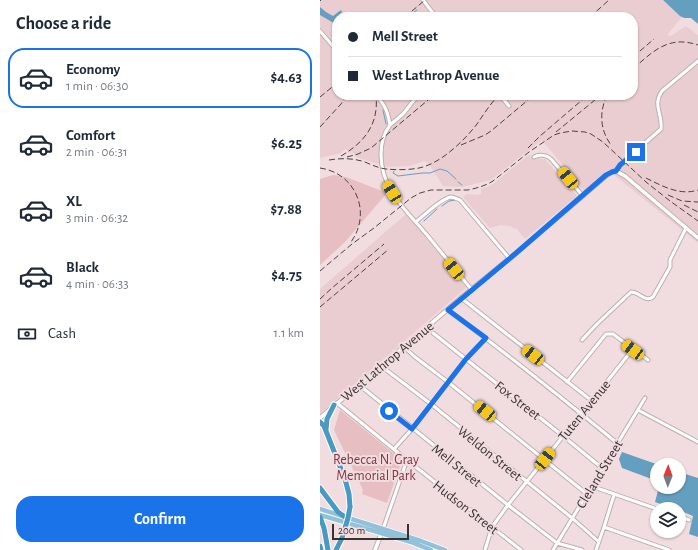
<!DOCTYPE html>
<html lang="en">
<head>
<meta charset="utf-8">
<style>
  body { margin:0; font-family:"Alegreya Sans",sans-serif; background:#f2f2f3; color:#1f2937; height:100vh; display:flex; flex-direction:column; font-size:15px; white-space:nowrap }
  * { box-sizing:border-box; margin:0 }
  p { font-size:13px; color:#747a83 }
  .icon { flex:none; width:22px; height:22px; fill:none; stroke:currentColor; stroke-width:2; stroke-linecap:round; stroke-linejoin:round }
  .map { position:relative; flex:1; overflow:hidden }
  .sheet { display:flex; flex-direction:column; background:#fff; width:320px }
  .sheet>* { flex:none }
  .banner { position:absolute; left:12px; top:12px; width:306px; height:88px; border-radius:16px; box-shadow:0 1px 3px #0004; display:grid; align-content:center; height:88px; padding:0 16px; background:#fff }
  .needle { width:26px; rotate:1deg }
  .fabs { position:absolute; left:330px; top:458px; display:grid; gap:8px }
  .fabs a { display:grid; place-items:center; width:36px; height:36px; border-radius:50%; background:#fff; box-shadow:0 1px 3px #0004; font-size:20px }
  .scale { position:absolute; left:12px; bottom:10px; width:77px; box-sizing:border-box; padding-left:4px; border:2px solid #383031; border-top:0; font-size:11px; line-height:14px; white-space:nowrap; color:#383031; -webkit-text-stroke:3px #f1dddf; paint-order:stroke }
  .end { position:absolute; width:18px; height:18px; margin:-9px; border:5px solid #1a73e8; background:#fff; box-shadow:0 0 0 2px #fff }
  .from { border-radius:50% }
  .car { position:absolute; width:12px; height:24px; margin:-12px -6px; border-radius:5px; box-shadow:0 0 3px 1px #0007; background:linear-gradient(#f5c518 24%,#345 0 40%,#f5c518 0 76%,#345 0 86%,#f5c518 0) }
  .banner b { display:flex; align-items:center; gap:14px; height:38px; font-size:15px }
  .banner b+b { border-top:1px solid #e0e1e3 }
  .banner i { width:10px; height:10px; background:#1f2937 }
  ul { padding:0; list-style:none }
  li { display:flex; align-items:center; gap:12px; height:60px; margin:0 8px 6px; padding:0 8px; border:2px solid transparent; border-radius:16px }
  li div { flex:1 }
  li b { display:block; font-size:15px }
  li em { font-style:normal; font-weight:700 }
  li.on { border-color:#1a73e8 }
  li>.icon { width:36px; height:36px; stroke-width:1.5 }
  h2 { padding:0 16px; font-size:18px; line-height:48px }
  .pay { display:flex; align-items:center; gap:10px; height:44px; padding:0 16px; font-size:15px }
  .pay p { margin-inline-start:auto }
  .button { display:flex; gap:8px; margin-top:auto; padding:8px 16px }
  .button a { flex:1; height:46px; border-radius:16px; background:#1a73e8; color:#fff; font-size:16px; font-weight:700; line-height:46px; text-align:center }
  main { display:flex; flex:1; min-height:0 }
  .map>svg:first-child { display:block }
</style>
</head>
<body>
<main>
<section class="sheet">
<h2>Choose a ride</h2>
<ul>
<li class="on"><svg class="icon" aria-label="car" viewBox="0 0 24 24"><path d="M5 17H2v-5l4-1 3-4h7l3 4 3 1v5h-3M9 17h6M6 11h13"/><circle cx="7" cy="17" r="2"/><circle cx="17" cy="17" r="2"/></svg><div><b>Economy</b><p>1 min · 06:30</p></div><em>$4.63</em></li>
<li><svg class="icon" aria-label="car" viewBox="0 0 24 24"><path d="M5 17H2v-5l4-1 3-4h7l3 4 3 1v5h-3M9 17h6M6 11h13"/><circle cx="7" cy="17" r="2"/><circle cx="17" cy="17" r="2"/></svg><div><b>Comfort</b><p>2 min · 06:31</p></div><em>$6.25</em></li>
<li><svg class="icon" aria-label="car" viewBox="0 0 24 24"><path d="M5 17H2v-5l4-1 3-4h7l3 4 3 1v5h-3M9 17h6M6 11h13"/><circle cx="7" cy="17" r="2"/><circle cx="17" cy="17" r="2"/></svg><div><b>XL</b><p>3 min · 06:32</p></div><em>$7.88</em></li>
<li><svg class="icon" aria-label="car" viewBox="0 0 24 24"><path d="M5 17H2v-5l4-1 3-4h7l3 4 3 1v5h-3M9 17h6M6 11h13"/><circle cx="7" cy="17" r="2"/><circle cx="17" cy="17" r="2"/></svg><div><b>Black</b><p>4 min · 06:33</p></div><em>$4.75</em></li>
</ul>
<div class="pay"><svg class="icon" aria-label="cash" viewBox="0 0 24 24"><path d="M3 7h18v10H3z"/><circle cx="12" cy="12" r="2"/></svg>Cash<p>1.1 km</p></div>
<div class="button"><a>Confirm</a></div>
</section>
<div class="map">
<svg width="378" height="550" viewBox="0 0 378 550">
  <rect width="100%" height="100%" fill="#f1dddf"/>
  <path fill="#eacdd0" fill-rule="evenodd" d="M0,0H343L362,17L347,35L351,36L366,26L378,35V243L288,170L264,191L222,140L171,180L142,187L123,186L109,164L104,161L90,166L67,167L36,157L32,152L30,153L25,149L21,153L0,158ZM17,17H313V95H17Z
    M210,155L213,158L225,159L243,180L246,179L250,183L248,185L257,196L205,239L196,228L194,229L191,226L180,225L170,228L143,197L147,194L157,195L161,194V189L167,187L173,184L207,156Z
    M86,214L148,286L0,414V289Z"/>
  <path fill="#e7bec2" d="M13,175L26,177L67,193L25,242L0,265V179Z
    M20,410L82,460L67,503L42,494L43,490L14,430Z"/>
  <path fill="#649fbf" d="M343,0H378V24L371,18H364L360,16Z
    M0,7L6,12L13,16L21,10L22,12L17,17V25L0,15Z
    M302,452L339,465H337V481L302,468L299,459Z
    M359,472L378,478V537L369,534L373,516L359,510V509H355L335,502L339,487H359Z"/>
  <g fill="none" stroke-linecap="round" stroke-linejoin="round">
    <path stroke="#649fbf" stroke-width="1" d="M88,17L97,10
      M63,110L66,124
      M74,171L73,173L78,176L102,173H110L120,169L127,171L136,179
      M138,182L142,185
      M122,206L129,201L135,200
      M104,221L117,209"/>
    <defs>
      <path id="minor" d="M103,0L116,17
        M0,31L17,51
        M56,95C65,105 68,112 70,125C64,133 61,144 61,154C61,190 86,210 107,235C122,253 137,272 152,290
        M180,95L189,106
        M70,125L83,114L98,95
        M214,157C219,154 227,155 231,159L263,196
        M296,171L300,165L341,129C343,114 332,105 342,91L378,61
        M96,222C103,216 122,198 131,197C134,197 137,199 140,200L189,258
        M141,298L272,401
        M128,310C186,353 242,398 297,443
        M113,333L243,436L282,468
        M262,340L277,324L311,292C320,292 325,303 333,297L350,267V260L366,228
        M84,347L95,357L128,382L267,494
        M61,366L111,404L252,518L278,541
        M247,382L286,334H293L328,360
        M39,385L188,505L237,543L262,550
        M17,403L87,460L201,550
        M318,410L378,442
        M74,449L92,429L146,359L166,338
        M271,486L337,509
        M359,516L369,520
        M284,527L349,550
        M63,529L87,460
        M165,550L172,527L188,505L313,349
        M233,550L325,398
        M276,550L284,527L294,495"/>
      <path id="tertiary" d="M0,418L141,298L195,254L287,175L292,172L296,171L305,176L378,238
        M55,550L62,532"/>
      <path id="primary" d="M0,509L101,541L125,550
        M0,515L91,542L111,550"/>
      <path id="motorway" d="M0,422L4,426L25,479L29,494L30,507
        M6,430L7,419L14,405
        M0,488L18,512L25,517
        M0,517L4,528L8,550
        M0,546L1,550
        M16,550L22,538"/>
    </defs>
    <use href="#minor" stroke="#c0adae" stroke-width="5"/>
    <use href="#tertiary" stroke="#c0adae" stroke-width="5.5"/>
    <use href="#primary" stroke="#fff" stroke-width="6"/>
    <use href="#motorway" stroke="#fff" stroke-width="7"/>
    <use href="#minor" stroke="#fff" stroke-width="3"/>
    <use href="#tertiary" stroke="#fff" stroke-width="3.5"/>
    <use href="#primary" stroke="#92c2da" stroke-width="4.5"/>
    <use href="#motorway" stroke="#4a99c2" stroke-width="5"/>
    <path stroke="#4b4243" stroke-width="1" stroke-dasharray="6 3" stroke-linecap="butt" d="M0,1L1,0
      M85,17L105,0
      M206,17L208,16
      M270,17L289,0
      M313,57L334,39
      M313,69C333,51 349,35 378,45
      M287,95C279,112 280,130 291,145
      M0,97L17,83
      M0,127L21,104L27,95
      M236,132L281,95
      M141,145L165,135L171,131L214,95
      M208,148L220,136L268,95
      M21,156C45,142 59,124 56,95
      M27,157L38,154L51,148L114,95
      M9,160C21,158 33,158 45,162C52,165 58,168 66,169C76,170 89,170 99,168C120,164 144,141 157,124C164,114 170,104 179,95
      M0,168C36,173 52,213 31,242
      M326,178C342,186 360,196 378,190
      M348,195L362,201L378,202
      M364,205L378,212
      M0,271L32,244L54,228L91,198L100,193L111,190H148C157,188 165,186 173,181L209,152L234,135L240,133L252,131L265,132L271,134L283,142L326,182L350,201L378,221
      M0,299L12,288L64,244
      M0,307L69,249"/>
    <defs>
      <path id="motorway-bridge" d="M22,538L28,518L30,507"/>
    </defs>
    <use href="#motorway-bridge" stroke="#fff" stroke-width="7" stroke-linecap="butt"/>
    <use href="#motorway-bridge" stroke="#4a99c2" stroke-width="5"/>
  </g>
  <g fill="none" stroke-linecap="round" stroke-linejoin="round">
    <path stroke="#1a73e8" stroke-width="5" d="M69,411L92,429L146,359L166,338L128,310L195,254L286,175L292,172L296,171L300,165L316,152"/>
  </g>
  <g text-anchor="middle" stroke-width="4" stroke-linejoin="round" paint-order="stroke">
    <g font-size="14" fill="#383031" stroke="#f1dddf">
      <text transform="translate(67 361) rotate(-40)" y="5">West Lathrop Avenue</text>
      <text transform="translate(198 400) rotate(38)" y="5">Fox Street</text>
      <text transform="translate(264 410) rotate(-51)" y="5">Tuten Avenue</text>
      <text transform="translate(170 453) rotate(39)" y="5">Weldon Street</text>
      <text transform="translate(137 465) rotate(39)" y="5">Mell Street</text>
      <text transform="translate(279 474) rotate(-59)" y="5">Cleland Street</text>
      <text transform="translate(146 507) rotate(38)" y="5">Hudson Street</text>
    </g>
    <g font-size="14" fill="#813442" stroke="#f1dddf">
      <text x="56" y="464">Rebecca N. Gray<tspan x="56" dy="16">Memorial Park</tspan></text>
    </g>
  </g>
</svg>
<div class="fabs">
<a><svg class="needle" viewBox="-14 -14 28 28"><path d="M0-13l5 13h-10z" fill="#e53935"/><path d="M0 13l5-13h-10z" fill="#747a83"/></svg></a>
<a><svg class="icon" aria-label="layers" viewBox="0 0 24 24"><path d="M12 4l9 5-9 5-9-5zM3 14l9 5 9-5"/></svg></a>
</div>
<div class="scale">200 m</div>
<i class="end from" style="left:69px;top:411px"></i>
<i class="end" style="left:316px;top:152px"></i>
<i class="car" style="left:248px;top:178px;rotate:321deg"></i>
<i class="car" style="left:72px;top:192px;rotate:328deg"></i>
<i class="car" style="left:134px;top:269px;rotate:321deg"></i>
<i class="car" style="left:313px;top:350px;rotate:306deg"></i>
<i class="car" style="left:213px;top:355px;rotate:308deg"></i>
<i class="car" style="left:165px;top:411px;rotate:309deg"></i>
<i class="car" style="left:225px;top:459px;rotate:38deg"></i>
<div class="banner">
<b><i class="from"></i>Mell Street</b>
<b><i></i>West Lathrop Avenue</b>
</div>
</div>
</main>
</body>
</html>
